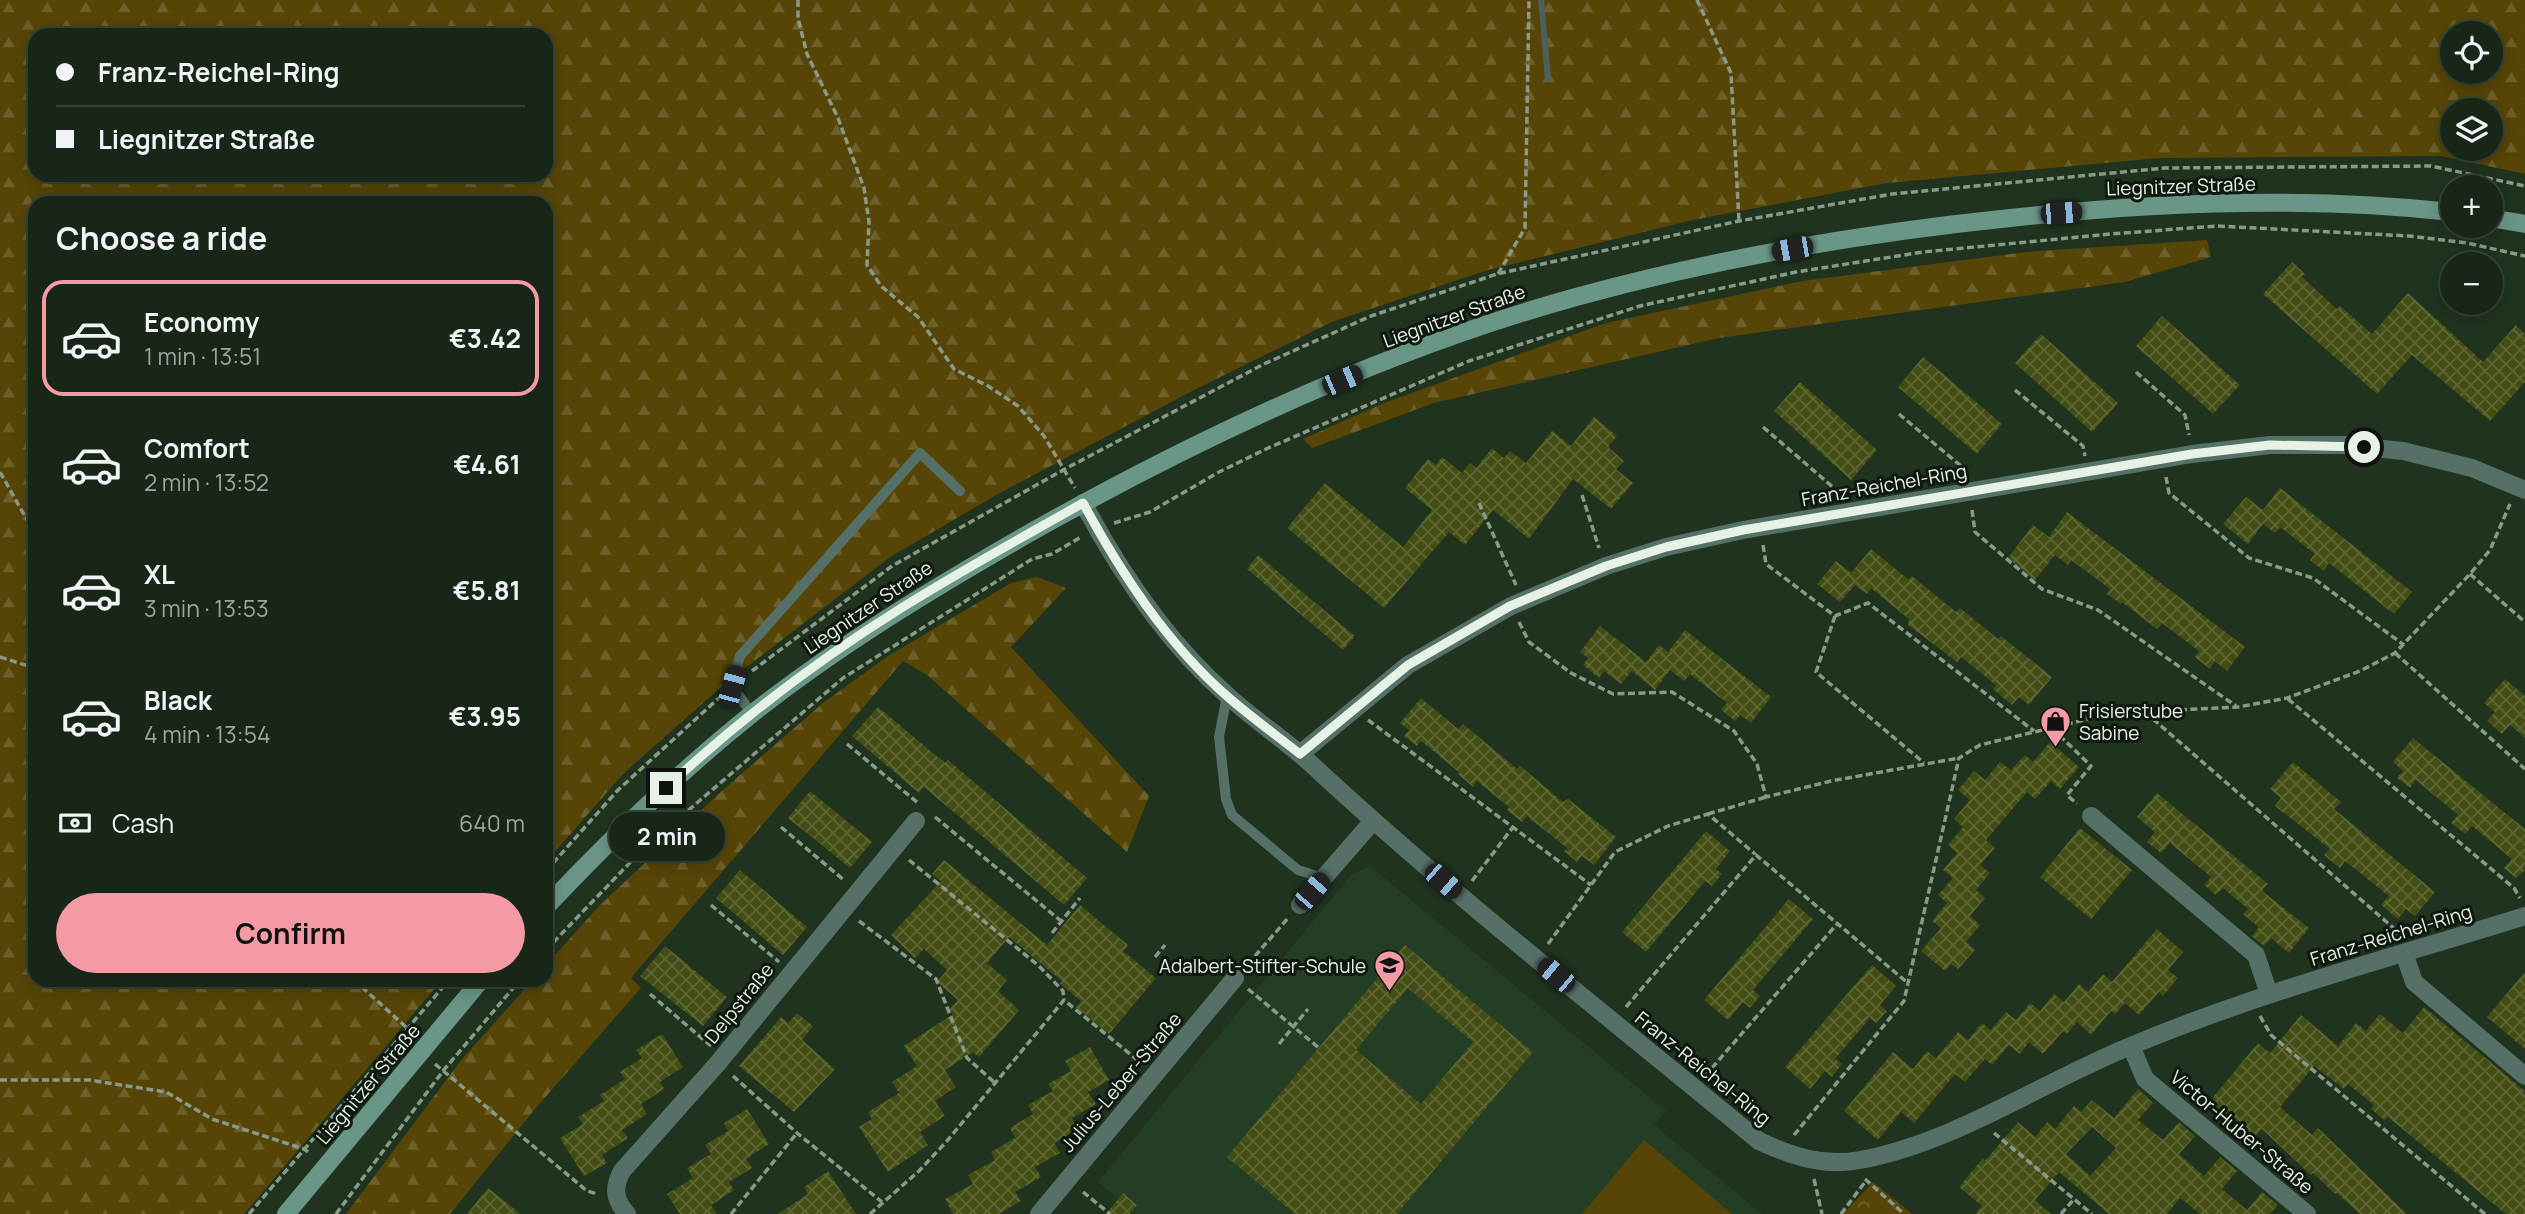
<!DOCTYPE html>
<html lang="en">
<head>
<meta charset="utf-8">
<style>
  body { margin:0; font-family:Manrope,sans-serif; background:#202e20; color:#f1f3f6; height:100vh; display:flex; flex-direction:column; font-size:26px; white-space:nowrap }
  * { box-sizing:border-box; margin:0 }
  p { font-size:23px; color:#9ea5a1 }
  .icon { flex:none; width:38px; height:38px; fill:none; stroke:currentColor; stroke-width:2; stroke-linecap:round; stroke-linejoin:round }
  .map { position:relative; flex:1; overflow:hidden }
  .sheet { position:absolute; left:28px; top:196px; width:525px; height:791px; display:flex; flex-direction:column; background:#172617; border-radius:21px; box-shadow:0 4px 18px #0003,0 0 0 2px #364336 }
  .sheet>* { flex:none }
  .top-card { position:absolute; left:28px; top:28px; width:525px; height:154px; border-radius:21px; box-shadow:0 4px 18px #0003,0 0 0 2px #364336; display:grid; align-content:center; height:154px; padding:0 28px; background:#172617 }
  .buttons { position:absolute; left:2440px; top:21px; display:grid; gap:14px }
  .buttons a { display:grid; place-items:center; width:63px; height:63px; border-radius:50%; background:#172617; box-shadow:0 4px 18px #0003,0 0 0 2px #364336; font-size:35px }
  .end { position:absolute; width:32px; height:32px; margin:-16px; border:9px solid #e5f2e5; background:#111; box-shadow:0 0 0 4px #111 }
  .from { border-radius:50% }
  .bubble { position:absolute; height:49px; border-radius:24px; background:#172617; box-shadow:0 4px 18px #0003,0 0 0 2px #364336; font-size:23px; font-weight:700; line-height:49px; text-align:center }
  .car { position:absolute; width:21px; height:42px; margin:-21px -10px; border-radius:9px; box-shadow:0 0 5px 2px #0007; background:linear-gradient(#222 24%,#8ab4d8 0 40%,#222 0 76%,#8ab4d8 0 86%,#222 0) }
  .top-card b { display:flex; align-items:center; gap:24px; height:66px; font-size:26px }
  .top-card b+b { border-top:2px solid #364336 }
  .top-card i { width:18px; height:18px; background:#f1f3f6 }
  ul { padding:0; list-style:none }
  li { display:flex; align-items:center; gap:21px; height:116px; margin:0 14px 10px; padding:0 14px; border:4px solid transparent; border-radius:21px }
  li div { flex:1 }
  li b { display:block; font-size:26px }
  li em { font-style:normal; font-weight:700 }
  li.active { border-color:#f49aa5 }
  li>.icon { width:63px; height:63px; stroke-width:1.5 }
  h2 { padding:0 28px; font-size:32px; line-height:84px }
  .pay { display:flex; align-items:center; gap:18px; height:77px; padding:0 28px; font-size:26px }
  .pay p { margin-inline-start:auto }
  .primary-button { display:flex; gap:14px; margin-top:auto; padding:14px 28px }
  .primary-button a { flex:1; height:80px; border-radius:42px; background:#f49aa5; color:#111; font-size:28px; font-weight:700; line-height:80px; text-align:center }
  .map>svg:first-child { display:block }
</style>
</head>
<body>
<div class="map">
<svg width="2525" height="1214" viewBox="0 0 2525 1214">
  <defs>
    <pattern id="forest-firs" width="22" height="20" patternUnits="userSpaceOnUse" patternTransform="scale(1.75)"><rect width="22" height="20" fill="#564506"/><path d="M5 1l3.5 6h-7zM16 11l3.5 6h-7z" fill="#6e602a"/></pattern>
    <pattern id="park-crowns" width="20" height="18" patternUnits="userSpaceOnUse" patternTransform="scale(1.75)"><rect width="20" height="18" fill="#564506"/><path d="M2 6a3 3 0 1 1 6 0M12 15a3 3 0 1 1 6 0" fill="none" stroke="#6e602a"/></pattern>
    <pattern id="building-cross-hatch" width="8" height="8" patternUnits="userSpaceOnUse" patternTransform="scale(1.75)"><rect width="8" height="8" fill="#434d14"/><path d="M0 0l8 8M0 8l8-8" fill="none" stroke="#5e6736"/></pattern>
  </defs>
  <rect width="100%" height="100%" fill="#1f331f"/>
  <path fill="#243e25" d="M1370,866L1666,1111L1654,1125L1762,1214H1136L1098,1182L1352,874Z"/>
  <path fill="#564506" d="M1644,1140L1732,1214H1582Z"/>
  <path fill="url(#forest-firs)" fill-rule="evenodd" d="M0,0H2525V174L2441,156L2159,158L1887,183L1693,220L1488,270L1334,321L1192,391L998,494L890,557L722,686L623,774L546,862V203H35V980H442L244,1214H0ZM2452,33H2490V72H2452ZM35,35H546V175H35ZM2452,110H2490V149H2452Z
    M2207,240L2211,257L2125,282L1719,338L1434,403L1312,448L1303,439L1384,403L1606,323L1802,281L2026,252Z
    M1037,577L1066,588L1011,647L1149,796L1127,852L927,675L903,661L631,978L641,988L535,1109L450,1214H346L462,1059L533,980H546V965L600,905L724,789L823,703L888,656L1011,583Z"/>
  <path fill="url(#park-crowns)" d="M1873,1182L1912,1214H1843Z"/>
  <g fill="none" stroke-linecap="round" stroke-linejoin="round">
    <path stroke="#4b615e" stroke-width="6" d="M1541,0L1548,79"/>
  </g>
  <path fill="url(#building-cross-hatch)" fill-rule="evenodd" d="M2292,262L2305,274L2302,277L2337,309L2340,306L2372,334L2408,293L2483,362L2516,325L2525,334V382L2490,421L2412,355L2377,394L2263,294Z
    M2162,316L2240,385L2213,414L2136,346Z
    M2041,334L2118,403L2092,432L2015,363Z
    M1923,357L2002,424L1977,454L1898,387Z
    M1800,382L1877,450L1851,480L1774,411Z
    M1594,417L1617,436L1608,447L1624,461L1616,469L1633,483L1611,509L1573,479L1529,539L1493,510L1465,545L1449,532L1384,608L1287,528L1325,483L1403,547L1432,510L1405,488L1428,459L1436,465L1442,457L1462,473L1470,463L1476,468L1492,448L1504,458L1510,451L1526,463L1552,431L1571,446Z
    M2280,488L2412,592L2394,614L2329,563L2324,571L2310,560L2315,554L2280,527L2275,533L2263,524L2248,544L2223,524L2246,497L2263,510Z
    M2067,512L2245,647L2227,671L2215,661L2210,669L2195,657L2199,651L2162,623L2157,629L2122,602L2121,604L2107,594L2110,589L2071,560L2068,565L2055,555L2035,580L2008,558L2033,525L2049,537Z
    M1871,549L1909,580L1912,576L1956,612L1960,608L1998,639L2001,636L2052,677L2029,705L2019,697L2012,705L1993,689L1996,685L1961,657L1957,662L1907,624L1910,620L1871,588L1867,594L1855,585L1840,602L1817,584L1836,561L1851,573Z
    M1258,555L1355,636L1343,650L1247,569Z
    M1600,626L1646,662L1659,645L1668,652L1685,630L1771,697L1751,723L1740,715L1735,721L1721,710L1727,703L1690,674L1684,681L1670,670L1655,690L1632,671L1621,684L1604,671L1599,678L1583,665L1588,658L1580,652Z
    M2505,679L2525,696V738L2510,725L2502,734L2487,721L2495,712L2484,703Z
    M1421,698L1458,729L1463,724L1517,769L1519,765L1563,802L1568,799L1616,837L1594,865L1582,856L1577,862L1564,851L1567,848L1527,816L1522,822L1507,810L1509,807L1477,781L1473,787L1458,774L1460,773L1421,741L1417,746L1404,736L1409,730L1400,723Z
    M878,707L945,763L948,760L1087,878L1064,905L924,787L919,793L852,736Z
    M2413,738L2525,829V870L2516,878L2504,868L2512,859L2472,826L2465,834L2451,823L2458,815L2416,780L2410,788L2397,778L2403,771L2393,762Z
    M2050,742L2079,767L2060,789L2051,781L2035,799L2027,792L1986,840L1995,848L1980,865L1990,873L1976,890L1985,898L1970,916L1980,925L1966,942L1975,950L1958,969L1951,964L1945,971L1921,951L1941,928L1932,921L1947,903L1938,895L1953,878L1943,870L1957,853L1948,845L1963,827L1954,819L1970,800L1958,790L1974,771L1985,780L2000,762L2011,770L2025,755L2033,762Z
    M2293,762L2341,802L2334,809L2435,892L2415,916L2406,909L2398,919L2381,905L2389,896L2345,861L2340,868L2324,855L2330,849L2275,806L2281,798L2270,789Z
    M810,791L872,842L850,868L788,818Z
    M2157,793L2268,884L2262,891L2309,928L2289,953L2271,938L2264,946L2252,936L2259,927L2243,914L2248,909L2223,888L2216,895L2204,885L2211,877L2170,843L2161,853L2147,842L2155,832L2137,817Z
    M2080,828L2132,870L2091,919L2040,877Z
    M1706,831L1730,851L1716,869L1722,874L1712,886L1705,881L1646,952L1622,932Z
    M944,860L1047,945L1080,905L1128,945L1123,951L1156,978L1109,1034L1076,1007L1081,1001L1060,984L1062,981L1009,937L987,963L1007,980L998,991L1019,1010L979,1057L973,1052L945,1070L956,1087L935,1101L945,1116L920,1132L928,1145L888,1172L859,1127L872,1119L868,1112L899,1093L892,1082L917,1066L904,1046L953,1014L949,1010L958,1000L937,982L947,970L924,949L915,958L891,935L941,881L932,874Z
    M740,870L807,927L783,955L716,898Z
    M1789,899L1813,919L1753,990L1760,996L1750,1008L1743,1002L1728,1020L1704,1000Z
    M2157,929L2183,952L2168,970L2178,978L2163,996L2159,992L2139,1015L2125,1003L2115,1014L2111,1011L2091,1035L2077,1022L2067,1034L2063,1031L2043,1054L2029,1042L2020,1054L2009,1045L1992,1065L1985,1059L1965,1082L1955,1074L1914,1123L1901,1112L1878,1140L1844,1111L1893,1052L1913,1069L1927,1051L1936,1058L1958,1032L1968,1040L1982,1023L1991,1030L2006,1012L2016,1020L2030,1003L2040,1011L2054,994L2064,1002L2079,984L2088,992L2103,974L2112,982Z
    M1405,945L1533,1052L1397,1214H1295L1227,1157ZM1408,988L1473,1042L1421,1104L1356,1050Z
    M665,946L727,997L703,1026L640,976Z
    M1872,965L1896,986L1880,1005L1887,1011L1876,1023L1870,1018L1835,1059L1842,1064L1832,1077L1825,1071L1810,1089L1785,1067Z
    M2525,972V1049L2487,1017Z
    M2424,1007L2525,1091V1214H2506L2388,1117L2384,1120L2371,1109L2374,1105L2348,1084L2344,1089L2314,1066L2280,1107L2312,1135L2318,1128L2407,1214H2360L2337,1193L2335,1194L2313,1173L2311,1175L2262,1129L2253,1139L2210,1101L2258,1043L2270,1053L2301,1015L2338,1046L2356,1023L2366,1031L2380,1014L2403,1033Z
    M797,1013L813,1026L802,1040L835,1069L794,1112L739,1066L781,1017L788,1023Z
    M662,1034L683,1067L660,1082L664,1089L641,1104L647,1114L622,1130L628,1138L602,1155L607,1163L584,1176L560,1138L583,1124L578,1117L604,1101L600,1095L625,1079L620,1072L642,1058L636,1050Z
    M1090,1047L1109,1080L1088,1092L1096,1104L1072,1118L1078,1129L1054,1143L1060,1153L1035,1167L1041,1177L1015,1192L1021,1201L999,1214H953L945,1199L973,1184L968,1175L995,1160L991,1152L1015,1138L1010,1128L1033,1114L1028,1105L1053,1091L1048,1084L1071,1071L1065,1061Z
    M2138,1089L2153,1103L2138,1120L2163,1140L2179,1122L2195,1136L2179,1154L2204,1176L2220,1157L2237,1171L2222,1189L2247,1210L2262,1192L2278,1205L2270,1214H2200L2180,1198L2167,1214H2109L2059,1172L2035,1200L2051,1214H1975L1982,1206L1959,1187L1983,1158L1985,1161L2018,1122L2035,1137L2047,1122L2055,1129L2074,1106L2081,1112L2092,1100L2114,1118ZM2092,1127L2116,1148L2090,1176L2066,1154Z
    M747,1109L769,1144L746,1159L752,1168L729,1182L734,1190L711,1205L717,1214H680L667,1194L693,1178L687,1168L711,1154L705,1145L728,1131L724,1123Z
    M828,1171L856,1214H778L808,1194L804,1187Z
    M488,1188L521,1214H467Z
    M1123,1193L1137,1205L1130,1214H1106Z"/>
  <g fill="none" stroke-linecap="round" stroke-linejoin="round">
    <path stroke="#8a9a8a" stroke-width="3.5" stroke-dasharray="7 3.5" stroke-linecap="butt" d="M798,0V18L807,54L838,118L864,188L869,222L867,265L881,286L918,317L954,369L988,386L1018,406L1044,436L1075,488
      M1697,0L1731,73L1739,221
      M1498,274L1525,228L1529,0
      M2136,372L2185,415L2189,435
      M2015,390L2083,446L2085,456
      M1899,414L1961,466L1964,475
      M1763,427L1834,488L1836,495
      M0,472L35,534
      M2166,477L2169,493L2249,558L2313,578L2404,645
      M1582,495L1599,548
      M1479,503L1516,585
      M1972,510L1975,532L2042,589L2098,610L2236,706
      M1114,523L1150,512L1219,472L1266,449L1469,361L1640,306L1796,272L1923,252L2111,234L2217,226L2409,236L2467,243L2525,256
      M1763,545L1766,564L1835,616L1868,603L2034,731
      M2470,574L2525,622
      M1835,616L1816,672L1924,763
      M1519,622L1529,642L1571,673L1613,694L1672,692L1734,731L1757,764L1766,797L1831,781L1959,758
      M2395,653L2525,769
      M0,657L35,668
      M752,671L892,566L1065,469L1264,364L1371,316L1497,274L1739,221L1892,194L2165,168L2431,166L2525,186
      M2288,699L2514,888L2520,898
      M2145,712L2397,931L2398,935
      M1368,720L1591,885
      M2052,728L2091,766L2067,795L2077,804
      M847,744L918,803
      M1708,814L1766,797
      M935,817L1061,921
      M781,827L845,881
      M909,860L1039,966L1063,991L1064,1000
      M546,871L618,790L721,696
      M1472,881L1513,827
      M711,905L779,962
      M859,921L936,979L967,1058L995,1083
      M1052,933L1080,898
      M1548,944L1615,852L1668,826L1708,814L1755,854
      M546,950L643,849L843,678L1032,559L1052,554L1081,537
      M1155,957L1165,945
      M1248,964L1289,917
      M354,980L406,1027L412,1037
      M1248,989L1319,1048
      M650,994L711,1046
      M1626,1007L1756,855L1909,984
      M2260,1016L2271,1035L2485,1214
      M1279,1044L1308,1009
      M435,1064L587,1191L597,1194
      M733,1076L797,1133L882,1202
      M1705,1076L1837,924
      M0,1080H89L166,1092L212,1119L304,1149L311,1154
      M1994,1133L2092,1214
      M1794,1135L1904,1001L1959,758L1980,745L2113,713L2238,707L2287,698L2360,671L2395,653L2470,574L2490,550L2510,504
      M1814,1179L1822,1214
      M1865,1179L1904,1214
      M1083,1192L1110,1214
      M249,1214L449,980
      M336,1214L443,1071L520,980
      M731,1214L797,1133
      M870,1214L919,1171L947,1141L1064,1000L1141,1063
      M1841,1214L1865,1182
      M2061,1214L2074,1199"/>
    <path stroke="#557167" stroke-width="10" d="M1227,696L1219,737L1226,799L1232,815L1298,870L1323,878
      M752,714L732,686L740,656L920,453L960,491"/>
    <path stroke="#557167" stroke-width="18" d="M1083,503C1121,574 1167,643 1228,696C1254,720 1284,739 1310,763C1453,896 1608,1016 1759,1141C1792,1156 1823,1167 1860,1160C1954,1143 2044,1081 2133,1045C2260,992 2394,957 2525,916
      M1300,754L1408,665L1511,606L1606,566L1666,547L1743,530L2192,454L2270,445H2345L2403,451L2472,468L2525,490
      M2091,816L2256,955L2269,994
      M1300,905L1373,821
      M2404,953L2414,982L2525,1076
      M2131,1046L2145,1079L2307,1214
      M627,1214C614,1199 613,1188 622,1171L718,1063L916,821
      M1039,1214L1235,978"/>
    <path stroke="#699687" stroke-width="18" d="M2490,218L2525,224
      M546,907C611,838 679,772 753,713C839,645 932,589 1026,535C1199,437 1384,350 1576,297C1718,258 1864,233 2010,218C2156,202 2306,196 2452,212
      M286,1214L481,980"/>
  </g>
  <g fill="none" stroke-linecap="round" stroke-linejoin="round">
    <path stroke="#e5f2e5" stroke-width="9" d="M666,788C739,720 819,659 903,607C962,570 1023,537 1083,503C1121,573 1167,644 1228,697C1251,717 1276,735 1300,754L1408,665L1510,606L1606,566L1666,547L1743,530L2192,454L2270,445L2364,447"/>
  </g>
  <defs>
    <symbol id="shop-pin" viewBox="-11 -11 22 30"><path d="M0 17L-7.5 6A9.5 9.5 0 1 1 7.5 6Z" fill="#f49aa5" stroke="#0f180f"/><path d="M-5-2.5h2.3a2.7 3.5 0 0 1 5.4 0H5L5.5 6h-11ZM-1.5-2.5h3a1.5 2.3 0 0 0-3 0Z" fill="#111"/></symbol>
    <symbol id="school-pin" viewBox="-11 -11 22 30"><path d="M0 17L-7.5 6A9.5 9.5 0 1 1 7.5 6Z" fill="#f49aa5" stroke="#0f180f"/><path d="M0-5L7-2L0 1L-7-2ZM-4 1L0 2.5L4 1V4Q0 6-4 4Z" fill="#111"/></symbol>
  </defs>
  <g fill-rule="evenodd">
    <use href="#shop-pin" x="2038" y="704" width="35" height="47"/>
    <use href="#school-pin" x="1372" y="948" width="35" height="47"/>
  </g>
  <g text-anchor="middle" stroke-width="6" stroke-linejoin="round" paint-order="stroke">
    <g font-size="19" fill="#e5f2e5" stroke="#0f180f">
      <text transform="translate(2181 186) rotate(-2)" y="7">Liegnitzer Straße</text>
      <text transform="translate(1454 316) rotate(-20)" y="7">Liegnitzer Straße</text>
      <text transform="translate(1884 485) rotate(-10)" y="7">Franz-Reichel-Ring</text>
      <text transform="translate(868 607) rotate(-34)" y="7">Liegnitzer Straße</text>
      <text transform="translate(2391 935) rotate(-17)" y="7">Franz-Reichel-Ring</text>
      <text transform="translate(739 1003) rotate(-51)" y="7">Delpstraße</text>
      <text transform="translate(1703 1068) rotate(39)" y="7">Franz-Reichel-Ring</text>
      <text transform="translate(1121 1082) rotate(-50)" y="7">Julius-Leber-Straße</text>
      <text transform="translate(368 1084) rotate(-50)" y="7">Liegnitzer Straße</text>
      <text transform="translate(2242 1132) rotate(40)" y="7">Victor-Huber-Straße</text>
    </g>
    <g font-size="19" fill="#e5f2e5" stroke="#0f180f" text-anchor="start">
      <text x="2079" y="718">Frisierstube<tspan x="2079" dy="22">Sabine</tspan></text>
      <text x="1366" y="973" text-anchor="end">Adalbert-Stifter-Schule</text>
    </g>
  </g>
</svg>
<div class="buttons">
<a><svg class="icon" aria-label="locate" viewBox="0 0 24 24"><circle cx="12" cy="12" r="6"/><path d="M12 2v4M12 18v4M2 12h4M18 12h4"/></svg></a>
<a><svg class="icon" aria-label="layers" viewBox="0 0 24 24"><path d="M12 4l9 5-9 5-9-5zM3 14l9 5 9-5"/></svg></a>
<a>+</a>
<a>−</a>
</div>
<i class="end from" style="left:2364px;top:447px"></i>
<i class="end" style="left:666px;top:788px"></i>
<div class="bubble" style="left:609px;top:812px;width:116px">2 min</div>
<i class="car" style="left:2061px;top:213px;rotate:86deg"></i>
<i class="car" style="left:1792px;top:249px;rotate:260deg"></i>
<i class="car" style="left:1342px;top:380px;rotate:67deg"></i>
<i class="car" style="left:732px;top:686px;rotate:15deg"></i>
<i class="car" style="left:1443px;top:881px;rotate:131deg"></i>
<i class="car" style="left:1312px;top:891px;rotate:41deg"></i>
<i class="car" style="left:1556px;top:975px;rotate:310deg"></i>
<div class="top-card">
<b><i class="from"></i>Franz-Reichel-Ring</b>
<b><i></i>Liegnitzer Straße</b>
</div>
<section class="sheet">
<h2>Choose a ride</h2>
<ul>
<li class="active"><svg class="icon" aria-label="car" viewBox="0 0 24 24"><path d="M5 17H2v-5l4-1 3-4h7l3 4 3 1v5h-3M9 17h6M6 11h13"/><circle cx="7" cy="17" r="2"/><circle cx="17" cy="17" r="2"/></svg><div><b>Economy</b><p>1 min · 13:51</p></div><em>€3.42</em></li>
<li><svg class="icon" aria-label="car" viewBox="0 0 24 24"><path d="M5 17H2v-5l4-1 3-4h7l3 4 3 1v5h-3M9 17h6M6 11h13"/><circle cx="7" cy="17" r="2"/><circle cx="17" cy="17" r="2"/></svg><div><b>Comfort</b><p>2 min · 13:52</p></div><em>€4.61</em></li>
<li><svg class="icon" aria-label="car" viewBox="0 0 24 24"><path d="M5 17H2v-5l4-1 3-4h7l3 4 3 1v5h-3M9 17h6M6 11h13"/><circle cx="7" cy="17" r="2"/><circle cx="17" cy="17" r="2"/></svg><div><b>XL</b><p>3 min · 13:53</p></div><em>€5.81</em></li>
<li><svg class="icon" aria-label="car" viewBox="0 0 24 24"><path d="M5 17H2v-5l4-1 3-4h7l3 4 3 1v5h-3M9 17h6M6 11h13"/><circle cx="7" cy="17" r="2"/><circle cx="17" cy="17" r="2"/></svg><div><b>Black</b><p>4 min · 13:54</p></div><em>€3.95</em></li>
</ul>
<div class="pay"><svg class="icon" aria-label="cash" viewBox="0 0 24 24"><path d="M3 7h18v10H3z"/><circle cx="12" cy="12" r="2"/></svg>Cash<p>640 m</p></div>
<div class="primary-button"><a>Confirm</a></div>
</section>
</div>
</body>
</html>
